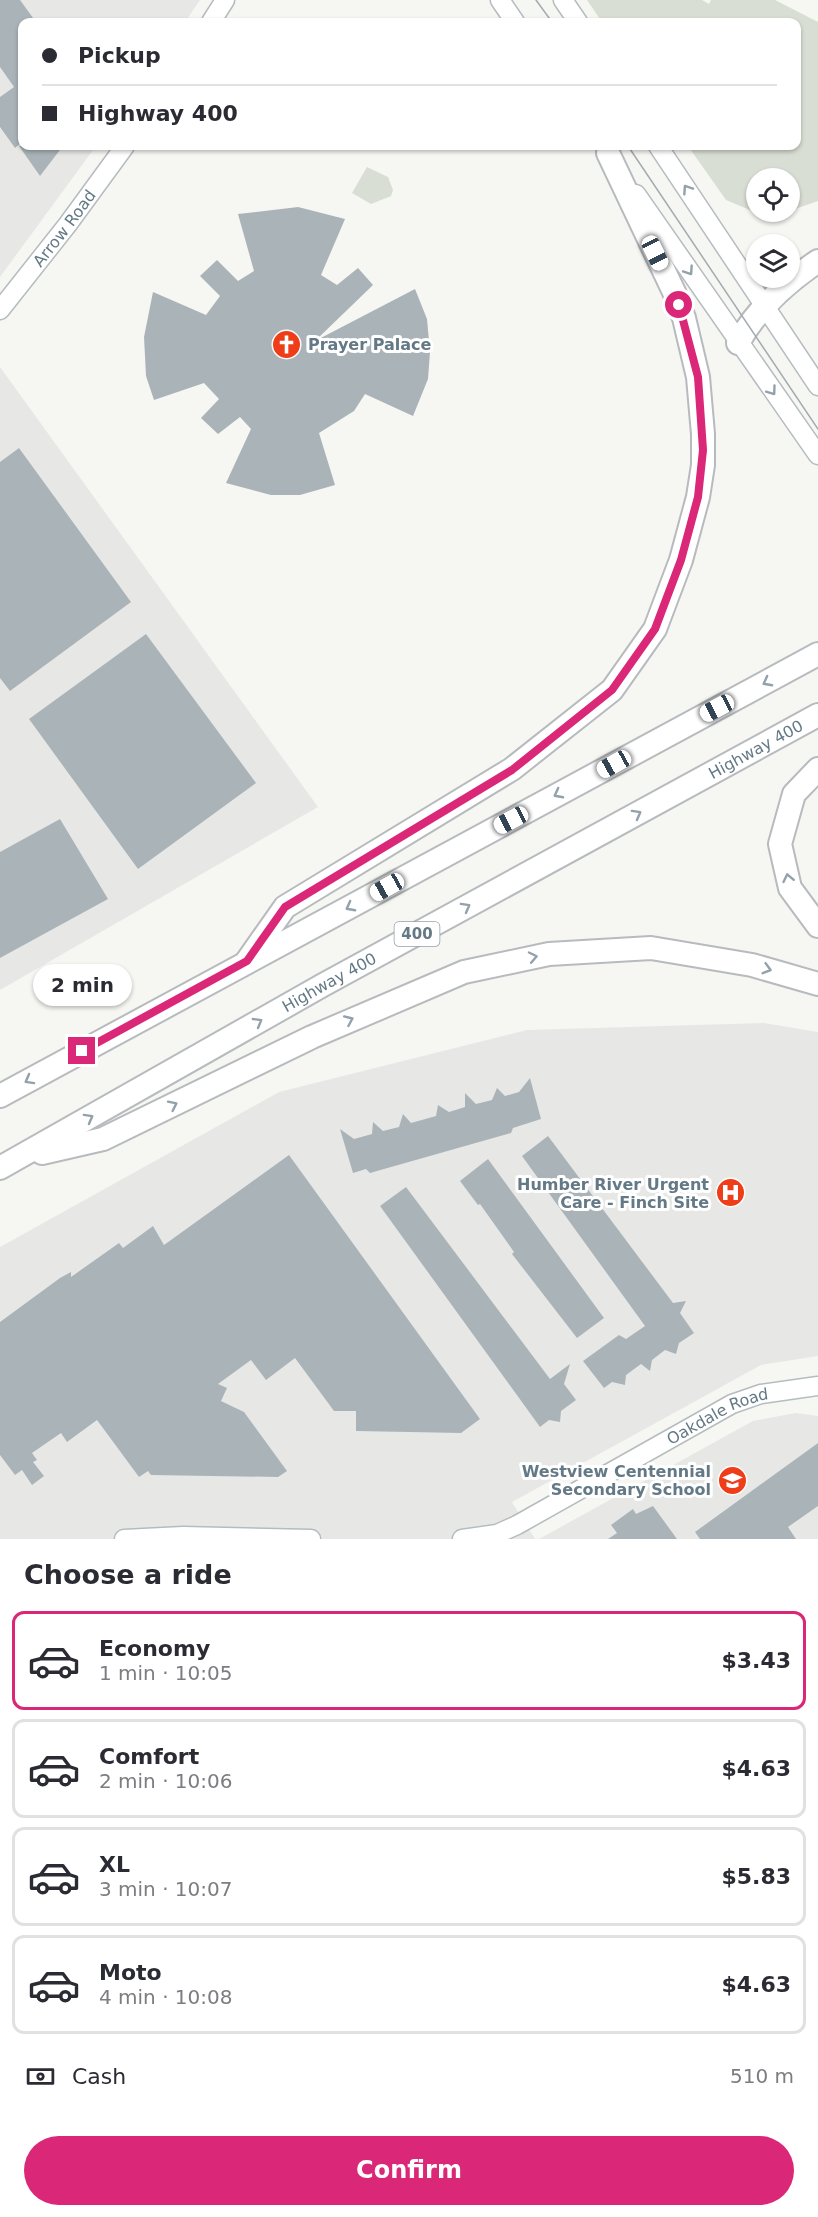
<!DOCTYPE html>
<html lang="en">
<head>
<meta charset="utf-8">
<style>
  body { margin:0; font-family:"DejaVu Sans",sans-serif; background:#f2f2f3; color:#2b2b33; height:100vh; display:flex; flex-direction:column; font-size:22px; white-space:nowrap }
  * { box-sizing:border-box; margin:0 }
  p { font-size:20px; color:#7c7c81 }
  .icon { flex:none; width:33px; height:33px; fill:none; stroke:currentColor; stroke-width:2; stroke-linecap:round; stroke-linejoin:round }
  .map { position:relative; height:1539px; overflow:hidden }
  .panel { display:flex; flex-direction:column; background:#fff; flex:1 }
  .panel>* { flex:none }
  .hud { position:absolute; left:18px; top:18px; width:783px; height:132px; border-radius:12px; box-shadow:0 2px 4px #0004; display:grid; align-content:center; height:132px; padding:0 24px; background:#fff }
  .fabs { position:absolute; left:746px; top:168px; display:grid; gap:12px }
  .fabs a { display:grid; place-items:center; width:54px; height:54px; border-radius:50%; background:#fff; box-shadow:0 2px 4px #0004; font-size:30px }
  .end { position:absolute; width:27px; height:27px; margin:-14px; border:8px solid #db2777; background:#fff; box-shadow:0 0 0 3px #fff }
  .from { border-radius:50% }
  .bubble { position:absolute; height:42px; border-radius:21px; background:#fff; box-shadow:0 2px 4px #0004; font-size:20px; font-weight:700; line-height:42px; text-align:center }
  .car { position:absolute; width:18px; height:36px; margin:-18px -9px; border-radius:8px; box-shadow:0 0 4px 2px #0007; background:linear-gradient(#fff 24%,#345 0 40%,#fff 0 76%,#345 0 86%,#fff 0) }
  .hud b { display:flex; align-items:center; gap:21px; height:57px; font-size:22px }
  .hud b+b { border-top:2px solid #e1e1e2 }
  .hud i { width:15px; height:15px; background:#2b2b33 }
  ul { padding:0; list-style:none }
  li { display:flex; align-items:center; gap:18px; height:99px; margin:0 12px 9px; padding:0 12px; border:3px solid #e1e1e2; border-radius:12px }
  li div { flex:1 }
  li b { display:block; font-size:22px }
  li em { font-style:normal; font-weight:700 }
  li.active { border-color:#db2777 }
  li>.icon { width:54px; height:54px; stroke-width:1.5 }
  h2 { padding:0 24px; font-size:27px; line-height:72px }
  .pay { display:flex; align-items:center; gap:15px; height:66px; padding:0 24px; font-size:22px }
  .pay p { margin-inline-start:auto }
  .primary-button { display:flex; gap:12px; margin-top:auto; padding:12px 24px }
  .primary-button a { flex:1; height:69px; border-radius:36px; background:#db2777; color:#fff; font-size:24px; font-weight:700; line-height:69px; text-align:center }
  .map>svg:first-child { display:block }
</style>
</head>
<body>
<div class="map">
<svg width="818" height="1539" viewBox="0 0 818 1539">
  <rect width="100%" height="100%" fill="#f6f6f2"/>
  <path fill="#e7e8e6" d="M0,0H200L185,22H22V146H96L0,277Z
    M0,367L318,807L0,990Z
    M764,1023L818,1032V1356L761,1365L512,1502L535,1539H0V1247L279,1092L527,1030Z
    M796,1413L818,1416V1539H539L753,1421Z"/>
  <path fill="#d8ded3" d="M587,0H702L709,4L711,0H775L818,22V201L789,211V178H756V212H788L769,218L726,200L688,146H796V22H602Z
    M367,167L388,177L393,190L391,196L371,204L352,193Z"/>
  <path fill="#aab4b8" d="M0,0H20L36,22H22V142L15,148L0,127V97L14,87L0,67Z
    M19,146H63L40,176Z
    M298,207L345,219L321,275L337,285L358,268L373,285L315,341L415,289L427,319L430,352L428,379L413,416L365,394L354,411L319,433L335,485L300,495H271L226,483L251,429L240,417L218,434L201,418L219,399L204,383L154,400L146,376L144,337L153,292L206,315L220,296L200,276L217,260L238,281L254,271L238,214Z
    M19,448L131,602L10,691L0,678V462Z
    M146,634L256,783L138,869L29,719Z
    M60,819L108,899L0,958V852Z
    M530,1078L541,1119L513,1128L511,1133L370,1173L366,1169L353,1173L340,1129L354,1139L372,1134L373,1122L383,1131L399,1127L403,1114L411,1123L436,1116L438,1105L449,1112L465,1107V1093L476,1104L492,1100L497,1088L505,1096L519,1092Z
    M548,1136L673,1303L686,1301L680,1313L694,1333L679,1343L676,1354L665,1350L652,1360L650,1371L641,1364L626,1375L625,1385L612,1382L604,1388L583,1361L619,1335L626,1339L645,1326L522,1156Z
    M289,1155L480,1419L461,1433L356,1431V1411H334L295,1358L266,1380L251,1360L218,1384L227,1388L221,1401L244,1412L287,1471L278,1477L151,1475L148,1471L139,1477L97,1420L67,1442L61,1433L32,1453L37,1460L33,1462L44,1476L32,1485L22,1470L15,1475L0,1455V1322L60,1278L71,1272V1277L119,1243L123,1248L153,1226L164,1245Z
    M488,1159L604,1318L577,1338L512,1254L514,1252L480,1204L478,1205L460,1181Z
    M406,1187L550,1379L570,1364L564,1384L576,1400L561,1411L560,1422L549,1420L540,1427L380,1206Z
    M818,1443V1506L788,1527L796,1539H700L695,1532Z
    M653,1506L677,1539H608L617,1533L611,1525L633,1509L636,1514Z"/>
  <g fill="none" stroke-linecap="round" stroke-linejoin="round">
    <defs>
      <g id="secondary">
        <path d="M500,0L515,22"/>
        <path d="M563,0L578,22"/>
        <path d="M211,22L225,0"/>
        <path d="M658,146L818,386"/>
        <path d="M636,194L818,455"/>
        <path id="s1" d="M0,310L68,224L125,146"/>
        <path d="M124,1539L183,1536L311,1539"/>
        <path id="s2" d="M462,1539L497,1534L517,1525L732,1404L761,1394L818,1386"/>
      </g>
      <g id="highway">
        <path d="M738,343C756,310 787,282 818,261"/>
        <path d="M818,769L794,794L780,844L790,888L818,926"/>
        <path d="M247,961L285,907L512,769L612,690L655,629L681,560L698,497L703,465V434L698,377L684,318L674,292L608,153"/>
        <path d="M0,1096L818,654"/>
        <path d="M42,1153L103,1139L312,1037L464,972L549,954L651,948L752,965L818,984"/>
        <path id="s3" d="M0,1168L323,985L818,715"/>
      </g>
    </defs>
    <use href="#secondary" stroke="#b5bcbf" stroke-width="21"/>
    <use href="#highway" stroke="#b7bbbe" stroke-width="26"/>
    <use href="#secondary" stroke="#fff" stroke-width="18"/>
    <use href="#highway" stroke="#fff" stroke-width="22"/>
    <path stroke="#a3abb0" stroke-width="1.5" d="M536,0L552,22
      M628,146L818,429"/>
  </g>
  <defs><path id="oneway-chevron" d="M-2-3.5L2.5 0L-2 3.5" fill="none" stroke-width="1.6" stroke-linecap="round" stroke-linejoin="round" transform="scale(1.5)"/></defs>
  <g stroke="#92a1aa">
    <use href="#oneway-chevron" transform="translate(687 189) rotate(-124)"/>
    <use href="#oneway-chevron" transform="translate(689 271) rotate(56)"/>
    <use href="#oneway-chevron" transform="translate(772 391) rotate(54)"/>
    <use href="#oneway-chevron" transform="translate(767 682) rotate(152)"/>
    <use href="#oneway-chevron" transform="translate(558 794) rotate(152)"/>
    <use href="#oneway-chevron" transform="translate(637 814) rotate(-29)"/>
    <use href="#oneway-chevron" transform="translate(788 878) rotate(-102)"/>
    <use href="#oneway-chevron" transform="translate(350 907) rotate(152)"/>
    <use href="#oneway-chevron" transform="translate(466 907) rotate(-29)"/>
    <use href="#oneway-chevron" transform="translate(533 957) rotate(-12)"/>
    <use href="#oneway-chevron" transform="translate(767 969) rotate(16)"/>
    <use href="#oneway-chevron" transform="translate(349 1020) rotate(-24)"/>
    <use href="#oneway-chevron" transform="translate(258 1022) rotate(-30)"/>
    <use href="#oneway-chevron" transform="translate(29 1080) rotate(151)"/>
    <use href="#oneway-chevron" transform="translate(173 1105) rotate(-26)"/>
    <use href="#oneway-chevron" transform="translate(89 1118) rotate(-29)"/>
  </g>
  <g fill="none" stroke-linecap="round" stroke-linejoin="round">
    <path stroke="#db2777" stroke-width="8" d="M82,1051L247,961L285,907L512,770L612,690L655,629L681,560L698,497L703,450L698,377L679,305"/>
  </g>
  <defs>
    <symbol id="church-disc" viewBox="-11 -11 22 22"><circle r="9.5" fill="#ef3d19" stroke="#fff"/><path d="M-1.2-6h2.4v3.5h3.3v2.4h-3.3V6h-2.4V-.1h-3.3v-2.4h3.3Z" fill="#fff"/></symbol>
    <symbol id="hospital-disc" viewBox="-11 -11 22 22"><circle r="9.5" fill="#ef3d19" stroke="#fff"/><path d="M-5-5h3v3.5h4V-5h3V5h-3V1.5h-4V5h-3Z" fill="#fff"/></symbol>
    <symbol id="school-disc" viewBox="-11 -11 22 22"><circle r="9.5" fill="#ef3d19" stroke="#fff"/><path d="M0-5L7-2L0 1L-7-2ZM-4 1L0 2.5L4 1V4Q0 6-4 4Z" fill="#fff"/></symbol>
  </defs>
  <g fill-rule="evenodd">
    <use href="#church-disc" x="270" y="328" width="33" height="33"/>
    <use href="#hospital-disc" x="714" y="1176" width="33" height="33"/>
    <use href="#school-disc" x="716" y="1464" width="33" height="33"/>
  </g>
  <g text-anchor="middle" stroke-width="6" stroke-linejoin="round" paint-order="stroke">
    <rect fill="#fff" stroke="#92a1aa" stroke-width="1.5" x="394.5" y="922" width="45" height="24" rx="4.5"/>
    <g font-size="15" font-weight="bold" fill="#637986">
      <text x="417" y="939">400</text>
    </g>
    <g font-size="16" fill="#637986" stroke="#fff">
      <text dy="6" stroke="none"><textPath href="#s1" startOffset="104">Arrow Road</textPath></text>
      <text dy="6" stroke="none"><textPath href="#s3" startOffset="864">Highway 400</textPath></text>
      <text dy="6" stroke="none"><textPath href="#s3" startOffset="378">Highway 400</textPath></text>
      <text dy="6" stroke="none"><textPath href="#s2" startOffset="286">Oakdale Road</textPath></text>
    </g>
    <g font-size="16" font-weight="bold" fill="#637986" stroke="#fff" text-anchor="end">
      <text x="308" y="350" text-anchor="start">Prayer Palace</text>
      <text x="709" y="1190">Humber River Urgent<tspan x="709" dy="18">Care - Finch Site</tspan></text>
      <text x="711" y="1477">Westview Centennial<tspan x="711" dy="18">Secondary School</tspan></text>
    </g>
  </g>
</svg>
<div class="fabs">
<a><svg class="icon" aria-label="locate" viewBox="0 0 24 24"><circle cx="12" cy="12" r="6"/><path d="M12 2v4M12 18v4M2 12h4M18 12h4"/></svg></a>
<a><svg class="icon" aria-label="layers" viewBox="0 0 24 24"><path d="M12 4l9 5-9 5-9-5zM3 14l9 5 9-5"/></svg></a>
</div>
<i class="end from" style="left:679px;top:305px"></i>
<i class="end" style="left:82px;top:1051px"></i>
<div class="bubble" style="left:33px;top:964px;width:99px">2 min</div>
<i class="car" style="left:655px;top:253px;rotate:154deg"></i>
<i class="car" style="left:717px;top:708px;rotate:242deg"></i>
<i class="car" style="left:614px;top:764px;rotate:241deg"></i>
<i class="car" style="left:511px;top:820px;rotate:242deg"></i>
<i class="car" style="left:387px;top:887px;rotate:241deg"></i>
<div class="hud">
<b><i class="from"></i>Pickup</b>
<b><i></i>Highway 400</b>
</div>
</div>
<section class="panel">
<h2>Choose a ride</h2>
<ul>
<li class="active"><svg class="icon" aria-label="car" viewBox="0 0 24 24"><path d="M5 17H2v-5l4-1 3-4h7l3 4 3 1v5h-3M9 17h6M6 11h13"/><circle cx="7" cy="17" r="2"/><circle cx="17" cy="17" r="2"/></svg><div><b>Economy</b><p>1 min · 10:05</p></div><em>$3.43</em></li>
<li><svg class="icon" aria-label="car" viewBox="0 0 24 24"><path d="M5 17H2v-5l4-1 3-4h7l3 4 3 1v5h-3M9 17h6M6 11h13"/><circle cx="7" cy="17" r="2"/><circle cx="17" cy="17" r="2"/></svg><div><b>Comfort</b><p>2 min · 10:06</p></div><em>$4.63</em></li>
<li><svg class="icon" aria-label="car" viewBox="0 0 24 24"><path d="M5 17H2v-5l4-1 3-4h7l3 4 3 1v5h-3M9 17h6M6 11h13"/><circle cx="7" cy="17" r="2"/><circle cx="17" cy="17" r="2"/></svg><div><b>XL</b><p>3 min · 10:07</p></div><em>$5.83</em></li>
<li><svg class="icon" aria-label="car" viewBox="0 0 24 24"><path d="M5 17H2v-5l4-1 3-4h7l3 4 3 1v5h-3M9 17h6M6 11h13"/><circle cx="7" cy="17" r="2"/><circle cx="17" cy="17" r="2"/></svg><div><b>Moto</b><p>4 min · 10:08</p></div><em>$4.63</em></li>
</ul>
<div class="pay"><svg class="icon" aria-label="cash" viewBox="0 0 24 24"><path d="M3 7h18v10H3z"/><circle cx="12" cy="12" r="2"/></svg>Cash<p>510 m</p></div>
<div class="primary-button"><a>Confirm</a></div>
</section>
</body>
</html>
